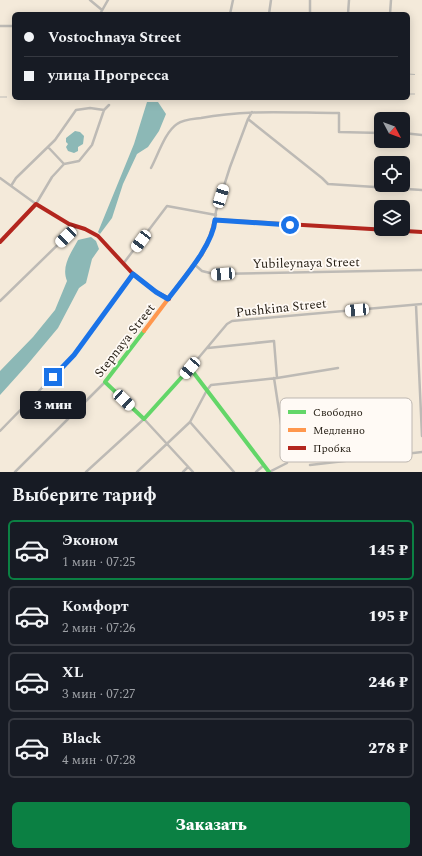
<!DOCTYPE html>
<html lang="ru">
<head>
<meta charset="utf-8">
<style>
  body { margin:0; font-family:Spectral,serif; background:#20242c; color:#f1f3f6; height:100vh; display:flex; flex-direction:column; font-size:15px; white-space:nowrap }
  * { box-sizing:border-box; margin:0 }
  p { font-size:13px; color:#9ea1a6 }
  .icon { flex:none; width:22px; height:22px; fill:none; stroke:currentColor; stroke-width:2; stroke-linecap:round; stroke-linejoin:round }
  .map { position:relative; height:472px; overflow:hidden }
  .sheet { display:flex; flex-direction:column; background:#171b24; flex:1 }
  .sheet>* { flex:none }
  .top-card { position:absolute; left:12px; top:12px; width:398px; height:88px; border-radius:6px; box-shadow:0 2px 10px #0003; display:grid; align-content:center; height:88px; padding:0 12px; background:#171b24 }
  .needle { width:26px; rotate:131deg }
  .tools { position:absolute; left:374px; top:112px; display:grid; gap:8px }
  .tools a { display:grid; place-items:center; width:36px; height:36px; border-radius:6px; background:#171b24; box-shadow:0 2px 10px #0003; font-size:20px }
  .end { position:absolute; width:18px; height:18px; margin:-9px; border:5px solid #1a73e8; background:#fff; box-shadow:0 0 0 2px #fff }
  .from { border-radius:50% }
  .bubble { position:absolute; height:28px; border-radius:6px; background:#171b24; box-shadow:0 2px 10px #0003; font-size:13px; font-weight:800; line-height:28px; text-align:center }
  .car { position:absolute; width:12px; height:24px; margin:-12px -6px; border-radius:5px; box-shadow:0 0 3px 1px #0007; background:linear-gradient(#fff 24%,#345 0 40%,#fff 0 76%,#345 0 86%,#fff 0) }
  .top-card b { display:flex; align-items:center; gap:14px; height:38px; font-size:15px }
  .top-card b+b { border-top:1px solid #363941 }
  .top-card i { width:10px; height:10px; background:#f1f3f6 }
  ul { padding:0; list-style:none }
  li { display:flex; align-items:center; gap:12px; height:60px; margin:0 8px 6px; padding:0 4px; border:2px solid #363941; border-radius:6px }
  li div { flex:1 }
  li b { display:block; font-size:15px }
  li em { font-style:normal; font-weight:800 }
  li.selected { border-color:#0b8043 }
  li>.icon { width:36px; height:36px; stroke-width:1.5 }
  h2 { padding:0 12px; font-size:18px; line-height:48px }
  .cta { display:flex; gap:8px; margin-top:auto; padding:8px 12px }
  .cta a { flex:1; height:46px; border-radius:6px; background:#0b8043; color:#fff; font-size:16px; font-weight:800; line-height:46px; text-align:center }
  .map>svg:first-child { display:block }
</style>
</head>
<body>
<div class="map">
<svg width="422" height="472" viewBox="0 0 422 472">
  <rect width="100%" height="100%" fill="#f4eada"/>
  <path fill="#8cb8b6" d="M147,102H158L166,114L159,131L148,147L137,154L123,184L112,218L100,234L98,232L134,144Z
    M75,131L80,132L84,136L83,144L78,147V151L74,153L68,151L66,147L68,144L66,142V138Z
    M91,237L96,241L99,249L92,259L86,283L79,288L58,328L27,365L0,395V371L33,337L55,310L67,281C61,266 71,253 78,240Z"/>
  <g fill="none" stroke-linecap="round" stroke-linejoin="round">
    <path stroke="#bdbab5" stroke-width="2.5" d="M90,0L102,10
      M100,14L108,0
      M230,14L233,0
      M269,14L271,0
      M310,14V0
      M348,14L349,0
      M390,14L391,0
      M0,26H14
      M248,119L322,178L328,184L422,190
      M403,133L422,135
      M48,147L64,164
      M151,168C158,155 165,132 177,124C184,119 194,119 201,118C247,109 293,113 339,113V132L381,133
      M0,178L36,204L52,177L64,164L79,161L92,145L104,110L109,105
      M11,186L16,178L55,140L76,110L90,108L104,110
      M215,220L216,211L230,167L248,119L252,112
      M123,264L167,206L216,215
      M194,264L202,271L214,274L422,270
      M0,301L77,226
      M416,305L422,436
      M208,348L274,341L277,378
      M190,368L227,324L232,321L422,304
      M190,422L234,472
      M0,431L74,355L133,274
      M310,465L422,452
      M15,472L105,382
      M86,472L144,419L193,472
      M137,472L190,422L207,390L211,385L277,378L338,368
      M183,472L188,467
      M256,472L264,465
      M269,472L287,463L274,378"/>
    <path stroke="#63d668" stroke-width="4" d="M144,331L105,382L144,419L190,368L269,472"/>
    <path stroke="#ff974d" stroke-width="4" d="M144,331L202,254L210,237L215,220L286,224"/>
    <path stroke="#b3261e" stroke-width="4" d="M286,224L422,232
      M0,242L36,204L69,224L85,229L98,236L133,274L156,292L169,299"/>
    <path stroke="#bebcb8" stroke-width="1" stroke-dasharray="7 7" stroke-linecap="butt" d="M408,74L422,75
      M408,94H422
      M0,97H14"/>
  </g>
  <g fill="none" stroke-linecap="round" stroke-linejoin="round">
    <path stroke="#1a73e8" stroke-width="5" d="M53,377L74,355L133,274L156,292L168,299C183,279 213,245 215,220L290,225"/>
  </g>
  <g text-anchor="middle" stroke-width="3.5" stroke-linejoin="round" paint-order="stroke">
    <g font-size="13" fill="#231c12" stroke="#fffaf5">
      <text transform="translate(306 262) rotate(-1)" y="5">Yubileynaya Street</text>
      <text transform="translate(281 307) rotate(-6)" y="5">Pushkina Street</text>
      <text transform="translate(124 340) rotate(-52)" y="5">Stepnaya Street</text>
    </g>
  </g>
  <rect x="280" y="398" width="132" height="64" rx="6" fill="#fffaf5" stroke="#bdb7b1" stroke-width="1"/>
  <rect x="288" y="410" width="18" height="4" fill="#63d668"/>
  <rect x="288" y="428" width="18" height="4" fill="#ff974d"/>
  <rect x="288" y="446" width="18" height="4" fill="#b3261e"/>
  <g font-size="11" fill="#231c12">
    <text x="313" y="416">Свободно</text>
    <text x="313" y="434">Медленно</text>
    <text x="313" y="452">Пробка</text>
  </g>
</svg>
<div class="tools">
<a><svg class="needle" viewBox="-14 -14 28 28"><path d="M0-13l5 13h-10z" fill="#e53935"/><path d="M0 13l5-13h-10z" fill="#9ea1a6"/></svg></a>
<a><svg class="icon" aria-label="locate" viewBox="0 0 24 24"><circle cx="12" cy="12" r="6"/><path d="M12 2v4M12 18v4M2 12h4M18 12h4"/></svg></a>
<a><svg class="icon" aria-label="layers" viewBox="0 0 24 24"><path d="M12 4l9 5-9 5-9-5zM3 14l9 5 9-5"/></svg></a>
</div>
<i class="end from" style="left:290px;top:225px"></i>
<i class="end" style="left:53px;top:377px"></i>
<div class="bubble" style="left:20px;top:391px;width:66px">3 мин</div>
<i class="car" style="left:221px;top:196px;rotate:17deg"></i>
<i class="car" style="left:66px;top:237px;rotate:226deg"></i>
<i class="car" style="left:141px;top:241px;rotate:217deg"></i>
<i class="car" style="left:223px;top:274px;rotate:266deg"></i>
<i class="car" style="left:357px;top:310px;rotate:265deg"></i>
<i class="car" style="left:190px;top:368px;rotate:220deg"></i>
<i class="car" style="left:124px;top:400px;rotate:133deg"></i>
<div class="top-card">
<b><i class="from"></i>Vostochnaya Street</b>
<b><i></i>улица Прогресса</b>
</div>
</div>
<section class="sheet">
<h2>Выберите тариф</h2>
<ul>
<li class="selected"><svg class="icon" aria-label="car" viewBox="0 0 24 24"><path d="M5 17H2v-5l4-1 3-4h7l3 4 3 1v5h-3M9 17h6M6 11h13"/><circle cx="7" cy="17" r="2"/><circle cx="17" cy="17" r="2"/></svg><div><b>Эконом</b><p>1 мин · 07:25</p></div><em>145 ₽</em></li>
<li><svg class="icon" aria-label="car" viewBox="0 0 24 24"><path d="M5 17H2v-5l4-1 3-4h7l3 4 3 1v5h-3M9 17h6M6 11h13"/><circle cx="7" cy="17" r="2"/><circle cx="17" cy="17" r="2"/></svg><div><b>Комфорт</b><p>2 мин · 07:26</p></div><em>195 ₽</em></li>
<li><svg class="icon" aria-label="car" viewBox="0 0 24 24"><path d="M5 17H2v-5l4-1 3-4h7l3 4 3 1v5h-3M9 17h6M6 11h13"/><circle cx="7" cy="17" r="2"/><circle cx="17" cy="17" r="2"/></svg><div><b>XL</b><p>3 мин · 07:27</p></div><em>246 ₽</em></li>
<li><svg class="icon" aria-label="car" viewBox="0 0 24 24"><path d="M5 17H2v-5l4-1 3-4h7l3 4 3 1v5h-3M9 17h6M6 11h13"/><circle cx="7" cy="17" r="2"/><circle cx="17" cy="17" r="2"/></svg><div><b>Black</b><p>4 мин · 07:28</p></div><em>278 ₽</em></li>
</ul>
<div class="cta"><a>Заказать</a></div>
</section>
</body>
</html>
